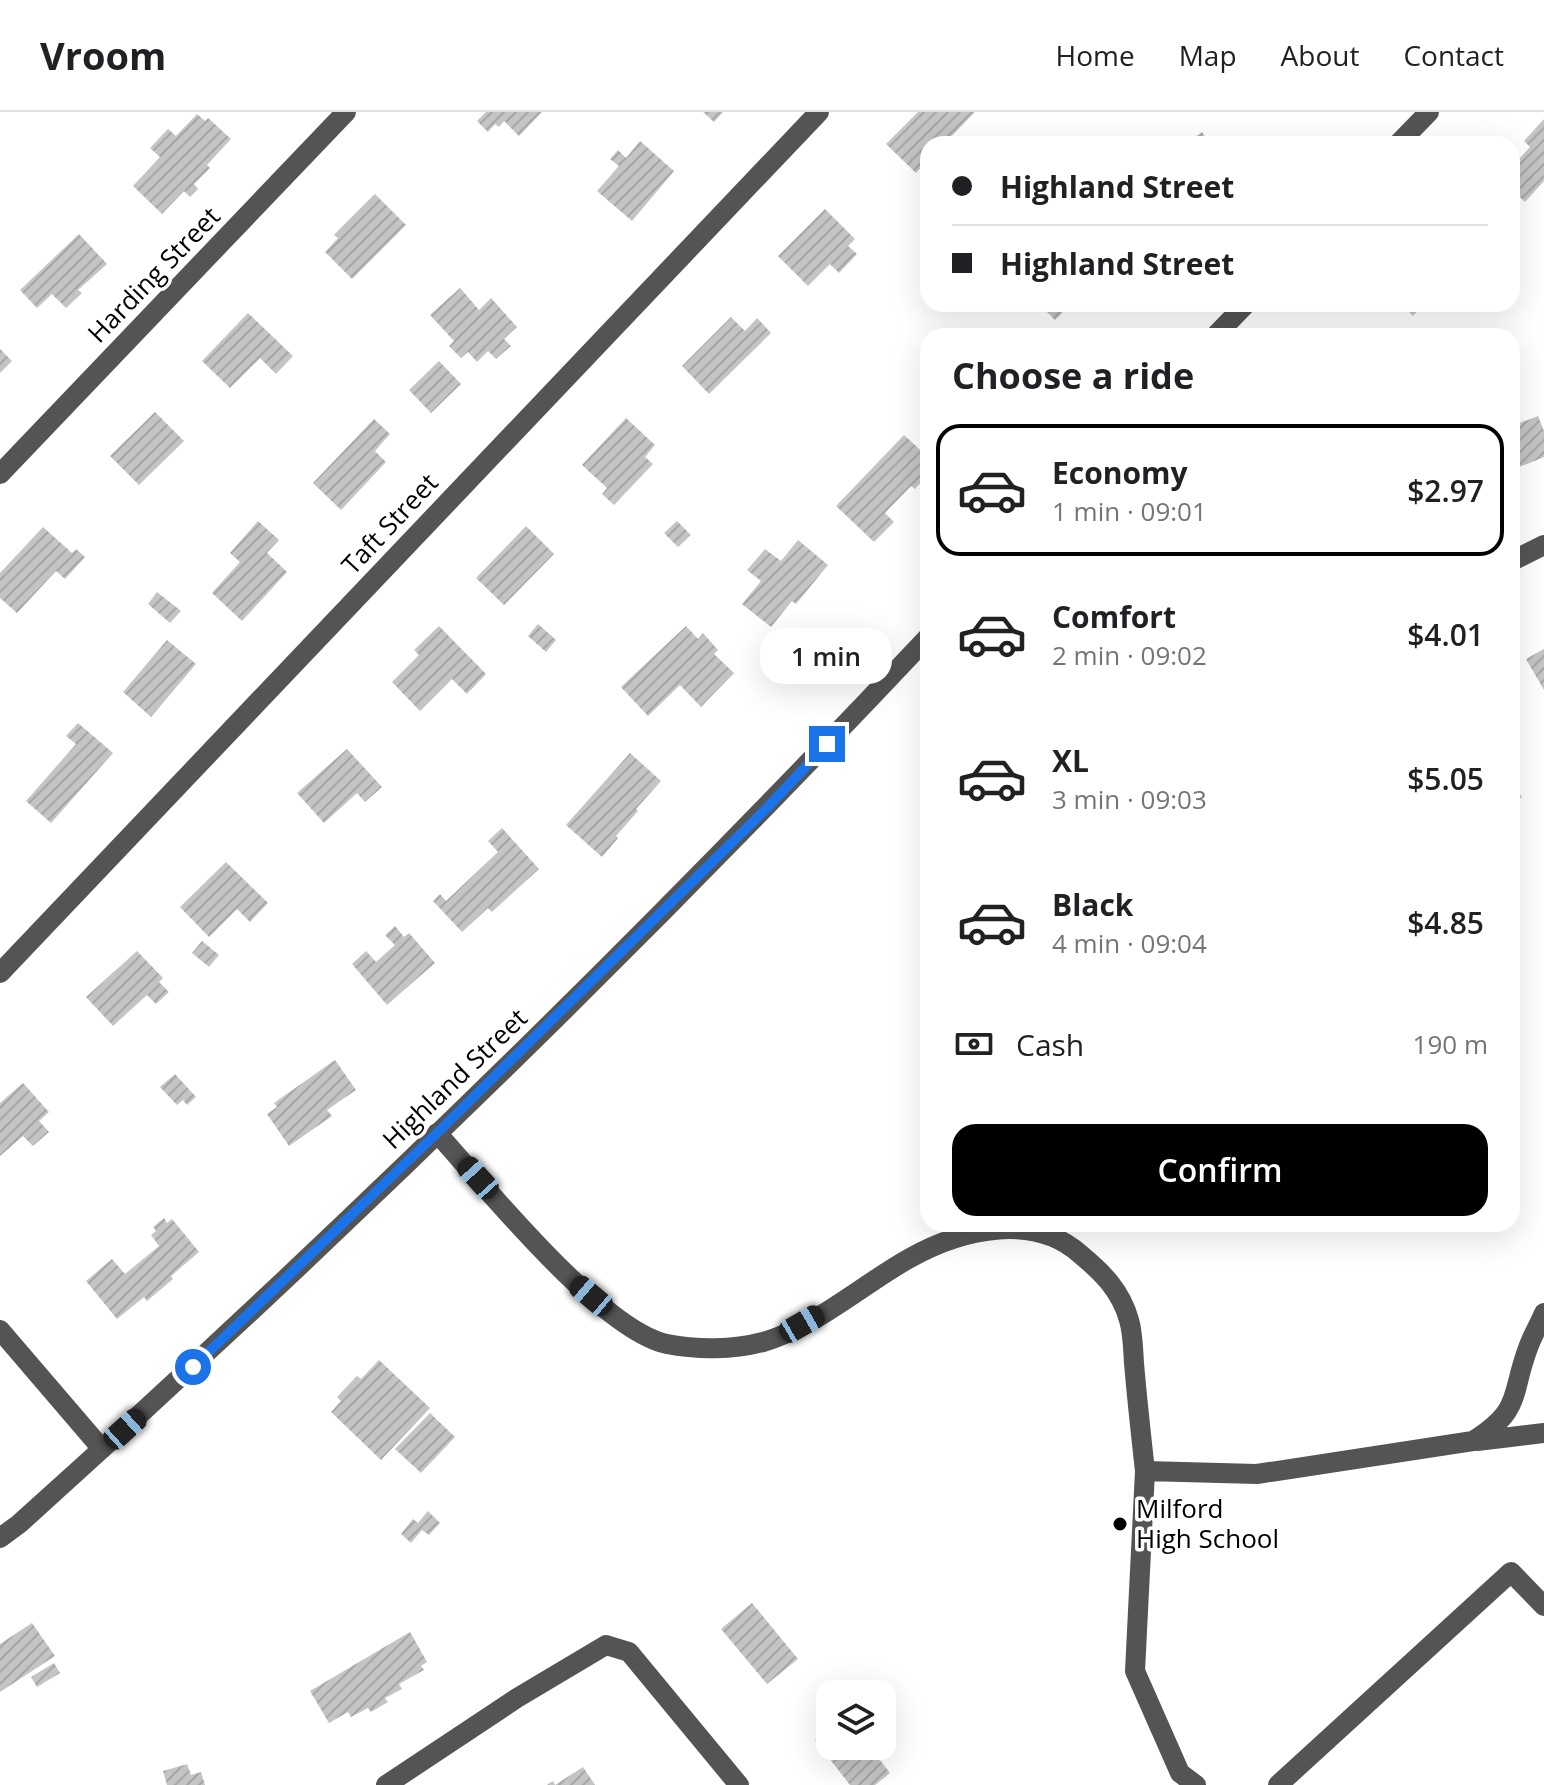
<!DOCTYPE html>
<html lang="en">
<head>
<meta charset="utf-8">
<style>
  body { margin:0; font-family:"Open Sans",sans-serif; background:#f2f2f2; color:#202124; height:100vh; display:flex; flex-direction:column; font-size:30px; white-space:nowrap }
  * { box-sizing:border-box; margin:0 }
  p { font-size:26px; color:#757577 }
  .icon { flex:none; width:44px; height:44px; fill:none; stroke:currentColor; stroke-width:2; stroke-linecap:round; stroke-linejoin:round }
  .map { position:relative; flex:1; overflow:hidden }
  .details { position:absolute; left:920px; top:216px; width:600px; height:904px; display:flex; flex-direction:column; background:#fff; border-radius:24px; box-shadow:0 8px 32px #0002 }
  .details>* { flex:none }
  .top-card { position:absolute; left:920px; top:24px; width:600px; height:176px; border-radius:24px; box-shadow:0 8px 32px #0002; display:grid; align-content:center; height:176px; padding:0 32px; background:#fff }
  .controls { position:absolute; left:816px; top:1568px; display:grid; gap:16px }
  .controls a { display:grid; place-items:center; width:80px; height:80px; border-radius:16px; background:#fff; box-shadow:0 8px 32px #0002; font-size:40px }
  .end { position:absolute; width:36px; height:36px; margin:-18px; border:10px solid #1a73e8; background:#fff; box-shadow:0 0 0 4px #fff }
  .from { border-radius:50% }
  .bubble { position:absolute; height:56px; border-radius:24px; background:#fff; box-shadow:0 8px 32px #0002; font-size:26px; font-weight:600; line-height:56px; text-align:center }
  .car { position:absolute; width:24px; height:48px; margin:-24px -12px; border-radius:10px; box-shadow:0 0 6px 2px #0007; background:linear-gradient(#222 24%,#8ab4d8 0 40%,#222 0 76%,#8ab4d8 0 86%,#222 0) }
  .top-card b { display:flex; align-items:center; gap:28px; height:76px; font-size:30px }
  .top-card b+b { border-top:2px solid #e0e0e0 }
  .top-card i { width:20px; height:20px; background:#202124 }
  ul { padding:0; list-style:none }
  li { display:flex; align-items:center; gap:24px; height:132px; margin:0 16px 12px; padding:0 16px; border:4px solid transparent; border-radius:24px }
  li div { flex:1 }
  li b { display:block; font-size:30px }
  li em { font-style:normal; font-weight:600 }
  li.current { border-color:#000 }
  li>.icon { width:72px; height:72px; stroke-width:1.5 }
  h2 { padding:0 32px; font-size:36px; line-height:96px }
  .pay { display:flex; align-items:center; gap:20px; height:88px; padding:0 32px; font-size:30px }
  .pay p { margin-inline-start:auto }
  .action { display:flex; gap:16px; margin-top:auto; padding:16px 32px }
  .action a { flex:1; height:92px; border-radius:24px; background:#000; color:#fff; font-size:32px; font-weight:600; line-height:92px; text-align:center }
  header { display:flex; align-items:center; gap:48px; box-sizing:border-box; height:112px; padding:0 40px; background:#fff; border-bottom:2px solid #e0e0e0 }
  header strong { font-size:38px }
  nav { display:flex; gap:44px; margin-inline-start:auto; font-size:28px }
  .map>svg:first-child { display:block }
</style>
</head>
<body>
<header>
<strong>Vroom</strong>
<nav><a>Home</a><a>Map</a><a>About</a><a>Contact</a></nav>
</header>
<div class="map">
<svg width="1544" height="1673" viewBox="0 0 1544 1673">
  <defs>
    <pattern id="building-hatch" width="6" height="6" patternUnits="userSpaceOnUse" patternTransform="scale(2)"><rect width="6" height="6" fill="#c4c4c4"/><path d="M-1 1l2-2M0 6l6-6M5 7l2-2" fill="none" stroke="#a7a7a7"/></pattern>
  </defs>
  <rect width="100%" height="100%" fill="#fff"/>
  <path fill="url(#building-hatch)" d="M486,0H542L519,24L504,9L499,15L495,12L488,20L477,9Z
    M703,0H723L714,10Z
    M918,0H975L944,32H928V48L916,61L886,32Z
    M197,2L205,9L208,6L231,27L207,53L210,56L194,72L198,77L190,85L184,79L162,102L133,74L160,45L150,36L168,17L176,24Z
    M1544,7V69L1525,90L1512,78V48L1517,43L1520,46L1530,35L1524,29Z
    M1202,20L1210,32H1185Z
    M640,29L674,59L632,109L597,79L619,54L610,47L618,38L626,46Z
    M375,82L406,113L352,167L325,140L338,126L334,123Z
    M825,97L855,127L848,134L857,142L839,161L830,152L808,174L778,144Z
    M79,122L107,152L78,178L82,181L66,196L52,182L37,196L20,178Z
    M460,176L479,198L491,186L517,215L504,227L511,234L496,247L488,239L477,250L468,240L461,246L449,234L454,229L430,203Z
    M1039,192H1071L1055,208Z
    M1401,192H1424L1413,204Z
    M248,201L293,244L276,262L260,246L230,276L202,249Z
    M731,205L745,219L757,206L771,221L709,282L682,254Z
    M0,237L12,249L0,261Z
    M439,249L461,272L431,301L409,278Z
    M155,300L184,329L139,373L110,344Z
    M1538,304L1544,319V345L1512,358V314Z
    M626,306L655,333L645,345L653,352L614,393L602,382L607,376L582,353Z
    M374,307L390,322L375,339L386,350L341,398L313,371Z
    M904,323L928,345V363L915,377L911,374L885,401L894,410L874,430L836,394Z
    M258,409L279,428L267,441L287,460L242,509L212,481L240,450L230,441Z
    M677,409L691,423L678,435L664,421Z
    M526,414L554,442L504,493L476,466Z
    M43,415L72,441L76,437L85,445L65,467L56,459L17,501L0,486V461Z
    M798,428L828,453L796,492L792,489L771,515L742,492L761,469L747,458L765,437L781,449Z
    M157,480L181,499L170,511L148,492Z
    M538,512L556,528L546,540L528,524Z
    M439,514L486,562L467,582L452,567L420,599L392,570L419,543L414,538Z
    M686,514L698,527L703,521L718,538L714,542L734,561L701,595L680,573L648,604L621,575Z
    M167,528L196,552L151,605L123,580Z
    M1544,537V578L1526,547Z
    M78,611L113,641L51,711L26,689L76,632L66,624Z
    M347,637L382,675L365,690L357,681L324,711L297,681Z
    M630,641L661,669L636,697L638,699L616,724L618,726L602,745L566,713Z
    M1512,673L1522,685L1512,692Z
    M502,716L539,757L492,800L488,796L462,820L433,789L440,782L446,789L498,740L488,729Z
    M226,750L268,791L250,810L237,797L209,825L180,795Z
    M395,814L404,825L409,821L435,851L387,893L352,852L366,839L376,850L395,833L385,823Z
    M202,829L219,843L209,855L192,841Z
    M137,839L163,866L159,870L169,880L156,892L147,883L113,914L86,885Z
    M335,948L356,978L327,998L332,1004L289,1034L267,1002L277,995L274,991Z
    M175,962L196,985L187,993L183,988L177,993L160,975Z
    M23,971L49,1000L39,1009L49,1020L33,1034L23,1024L0,1044V991Z
    M164,1106L167,1111L172,1107L199,1140L171,1164L173,1167L147,1189L144,1185L117,1207L86,1169L112,1147L125,1162L159,1134L151,1123L156,1119L153,1115Z
    M379,1248L430,1296L381,1348L331,1300L341,1289L337,1285L357,1264L361,1267Z
    M430,1301L455,1325L421,1361L395,1337Z
    M428,1399L440,1411L429,1423L422,1418L411,1431L401,1422L413,1407L418,1411Z
    M752,1491L798,1547L767,1572L721,1517Z
    M32,1511L55,1544L0,1580V1532Z
    M410,1520L427,1550L421,1554L424,1558L399,1572L402,1577L385,1586L388,1590L371,1600L368,1596L351,1605L348,1600L329,1611L310,1579Z
    M54,1551L60,1561L37,1575L31,1565Z
    M830,1616V1634H869L890,1661L875,1673H850L815,1628Z
    M187,1652L191,1663L201,1660L205,1673H167L163,1659Z
    M583,1655L595,1673H547L553,1669L555,1673Z"/>
  <g fill="none" stroke-linecap="round" stroke-linejoin="round">
    <path stroke="#545454" stroke-width="20" d="M1398,32L1429,0
      M1215,224L1246,192
      M0,362L346,0
      M1512,449L1544,433
      M0,861L819,0
      M437,1021C485,1074 601,1218 667,1232C697,1238 733,1238 763,1230C816,1215 863,1172 910,1146C960,1118 1033,1100 1080,1142C1103,1161 1121,1179 1129,1208C1133,1221 1133,1237 1134,1251C1137,1287 1141,1323 1145,1359L1257,1362L1473,1329C1523,1297 1510,1284 1528,1236C1532,1224 1539,1213 1544,1201
      M0,1218L102,1337
      M1477,1329L1544,1321
      M1145,1359L1135,1559L1180,1661L1196,1673
      M0,1426L19,1412C334,1129 638,833 928,525
      M386,1673L517,1586L606,1533L629,1540L739,1673
      M1278,1673L1511,1460L1544,1494"/>
  </g>
  <g fill="none" stroke-linecap="round" stroke-linejoin="round">
    <path stroke="#1a73e8" stroke-width="10" d="M193,1255L437,1021L767,696L827,632"/>
  </g>
  <circle fill="#000" stroke="#fff" stroke-width="3" cx="1120" cy="1412" r="8"/>
  <g text-anchor="middle" stroke-width="7" stroke-linejoin="round" paint-order="stroke">
    <g font-size="26" fill="#000" stroke="#fff">
      <text transform="translate(154 163) rotate(-46)" y="9">Harding Street</text>
      <text transform="translate(390 412) rotate(-47)" y="9">Taft Street</text>
      <text transform="translate(455 967) rotate(-44)" y="9">Highland Street</text>
    </g>
    <g font-size="26" fill="#000" stroke="#fff" text-anchor="start">
      <text x="1136" y="1406">Milford<tspan x="1136" dy="30">High School</tspan></text>
    </g>
  </g>
</svg>
<div class="controls">
<a><svg class="icon" aria-label="layers" viewBox="0 0 24 24"><path d="M12 4l9 5-9 5-9-5zM3 14l9 5 9-5"/></svg></a>
</div>
<i class="end from" style="left:193px;top:1255px"></i>
<i class="end" style="left:827px;top:632px"></i>
<div class="bubble" style="left:760px;top:516px;width:132px">1 min</div>
<i class="car" style="left:478px;top:1066px;rotate:318deg"></i>
<i class="car" style="left:591px;top:1184px;rotate:310deg"></i>
<i class="car" style="left:802px;top:1212px;rotate:60deg"></i>
<i class="car" style="left:125px;top:1317px;rotate:48deg"></i>
<div class="top-card">
<b><i class="from"></i>Highland Street</b>
<b><i></i>Highland Street</b>
</div>
<section class="details">
<h2>Choose a ride</h2>
<ul>
<li class="current"><svg class="icon" aria-label="car" viewBox="0 0 24 24"><path d="M5 17H2v-5l4-1 3-4h7l3 4 3 1v5h-3M9 17h6M6 11h13"/><circle cx="7" cy="17" r="2"/><circle cx="17" cy="17" r="2"/></svg><div><b>Economy</b><p>1 min · 09:01</p></div><em>$2.97</em></li>
<li><svg class="icon" aria-label="car" viewBox="0 0 24 24"><path d="M5 17H2v-5l4-1 3-4h7l3 4 3 1v5h-3M9 17h6M6 11h13"/><circle cx="7" cy="17" r="2"/><circle cx="17" cy="17" r="2"/></svg><div><b>Comfort</b><p>2 min · 09:02</p></div><em>$4.01</em></li>
<li><svg class="icon" aria-label="car" viewBox="0 0 24 24"><path d="M5 17H2v-5l4-1 3-4h7l3 4 3 1v5h-3M9 17h6M6 11h13"/><circle cx="7" cy="17" r="2"/><circle cx="17" cy="17" r="2"/></svg><div><b>XL</b><p>3 min · 09:03</p></div><em>$5.05</em></li>
<li><svg class="icon" aria-label="car" viewBox="0 0 24 24"><path d="M5 17H2v-5l4-1 3-4h7l3 4 3 1v5h-3M9 17h6M6 11h13"/><circle cx="7" cy="17" r="2"/><circle cx="17" cy="17" r="2"/></svg><div><b>Black</b><p>4 min · 09:04</p></div><em>$4.85</em></li>
</ul>
<div class="pay"><svg class="icon" aria-label="cash" viewBox="0 0 24 24"><path d="M3 7h18v10H3z"/><circle cx="12" cy="12" r="2"/></svg>Cash<p>190 m</p></div>
<div class="action"><a>Confirm</a></div>
</section>
</div>
</body>
</html>
